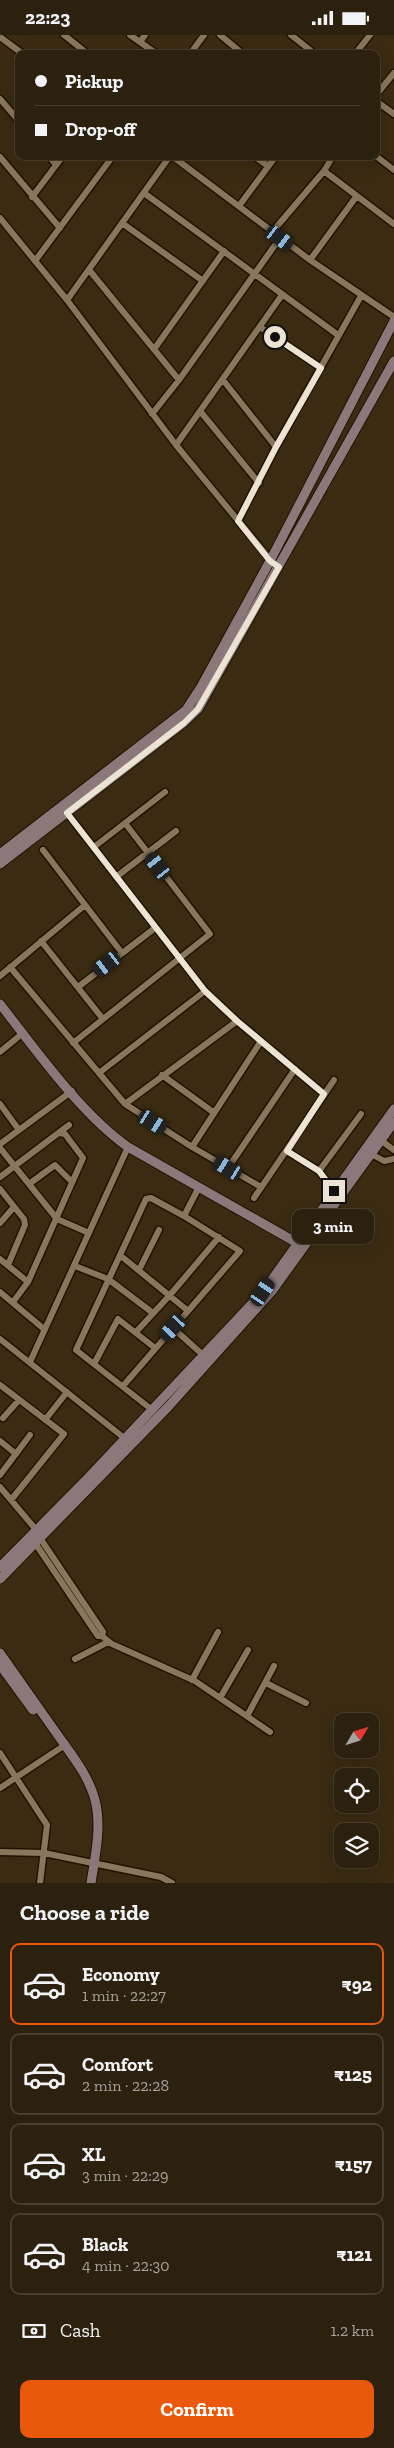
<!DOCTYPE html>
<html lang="en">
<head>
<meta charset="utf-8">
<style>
  body { margin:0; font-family:"Zilla Slab",serif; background:#342817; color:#f1f3f6; height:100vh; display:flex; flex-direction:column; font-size:19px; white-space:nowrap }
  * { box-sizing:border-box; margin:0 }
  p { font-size:16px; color:#a6a39e }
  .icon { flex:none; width:28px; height:28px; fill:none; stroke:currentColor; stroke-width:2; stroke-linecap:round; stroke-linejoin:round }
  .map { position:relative; height:1848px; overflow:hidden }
  .sheet { display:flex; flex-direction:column; background:#2c200e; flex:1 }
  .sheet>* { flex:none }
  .guide { position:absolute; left:15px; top:15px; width:365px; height:110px; border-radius:10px; box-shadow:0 5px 20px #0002,0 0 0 1px #483e2e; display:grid; align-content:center; height:110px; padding:0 20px; background:#2c200e }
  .needle { width:32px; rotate:52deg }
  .buttons { position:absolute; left:334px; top:1678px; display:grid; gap:10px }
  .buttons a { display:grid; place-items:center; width:45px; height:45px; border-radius:10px; background:#2c200e; box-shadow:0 5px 20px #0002,0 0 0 1px #483e2e; font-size:25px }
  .end { position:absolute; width:22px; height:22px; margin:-11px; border:6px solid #ece3d4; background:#111; box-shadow:0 0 0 2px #111 }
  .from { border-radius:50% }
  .bubble { position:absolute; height:35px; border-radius:10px; background:#2c200e; box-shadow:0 5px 20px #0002,0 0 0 1px #483e2e; font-size:16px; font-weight:700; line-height:35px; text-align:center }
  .car { position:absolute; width:15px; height:30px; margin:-15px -8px; border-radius:6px; box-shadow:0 0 4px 1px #0007; background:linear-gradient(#222 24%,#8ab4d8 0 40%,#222 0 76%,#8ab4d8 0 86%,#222 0) }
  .guide b { display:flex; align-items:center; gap:18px; height:48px; font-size:19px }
  .guide b+b { border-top:1px solid #483e2e }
  .guide i { width:12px; height:12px; background:#f1f3f6 }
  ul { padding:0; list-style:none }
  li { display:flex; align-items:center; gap:15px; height:82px; margin:0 10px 8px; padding:0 10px; border:2px solid #483e2e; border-radius:10px }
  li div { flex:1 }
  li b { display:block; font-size:19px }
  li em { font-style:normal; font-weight:700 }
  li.current { border-color:#ea580c }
  li>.icon { width:45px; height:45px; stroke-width:1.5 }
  h2 { padding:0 20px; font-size:22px; line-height:60px }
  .pay { display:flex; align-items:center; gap:12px; height:55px; padding:0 20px; font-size:19px }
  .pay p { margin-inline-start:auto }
  .button { display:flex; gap:10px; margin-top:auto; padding:10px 20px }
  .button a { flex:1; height:58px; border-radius:10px; background:#ea580c; color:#fff; font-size:20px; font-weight:700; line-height:58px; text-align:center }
  .status { display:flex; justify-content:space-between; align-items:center; height:35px; padding:0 25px; background:#2c200e; direction:ltr }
  .status svg { height:14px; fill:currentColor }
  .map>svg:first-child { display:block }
</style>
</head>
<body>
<div class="status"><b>22:23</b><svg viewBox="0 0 49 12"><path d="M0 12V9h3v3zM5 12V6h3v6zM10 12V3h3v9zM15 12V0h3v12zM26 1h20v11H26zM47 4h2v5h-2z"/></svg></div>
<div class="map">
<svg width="394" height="1848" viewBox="0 0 394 1848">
  <rect width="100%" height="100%" fill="#3a2b12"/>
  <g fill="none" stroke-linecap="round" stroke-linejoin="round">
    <defs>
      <path id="street" d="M64,0L88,19
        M130,0L157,19
        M220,0L243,19
        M291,0L315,19
        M0,2L23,19
        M140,7L145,0
        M190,19L204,0
        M355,19L370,0
        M376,60L394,38
        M0,64L19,86
        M376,66L394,79
        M49,121L56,130
        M172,121L310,225L394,282
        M254,121L268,131
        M376,121L394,135
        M0,122L60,193
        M324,136L394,189
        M144,158L338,300
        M32,162L63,121
        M239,171L276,121
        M0,183L67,265L176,410L272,527
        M122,188L203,246
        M273,196L324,136L333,121
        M310,225L356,162
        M35,226L113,121
        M90,236L179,345
        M67,265L170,121
        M260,292L321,333
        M155,313L224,216
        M223,345L276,412
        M200,376L259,448
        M152,379L179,345L280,203
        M176,410L282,260
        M238,486L276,412L361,261
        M67,778L205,956L237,986L324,1059
        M94,812L165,757
        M43,815L122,918
        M116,842L176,796
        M41,906L103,984
        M10,932L125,1069L192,1112L261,1152
        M0,941L85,870
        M78,952L155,893
        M73,1008L210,899L125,788
        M0,1017L23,998
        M99,1038L205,956
        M162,1040L213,1077
        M0,1069L19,1095
        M125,1069L237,986
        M379,1104L394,1115
        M0,1109L72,1056
        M192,1112L261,1006
        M0,1113L57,1184L89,1198
        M287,1116L319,1136L334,1156
        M368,1117L384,1126L394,1124
        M228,1133L295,1034
        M319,1136L361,1079
        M0,1142L69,1090
        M29,1149L55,1130L72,1147
        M0,1154L24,1184L25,1190L8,1230
        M254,1163L334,1045
        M184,1181L199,1152
        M0,1188L14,1172
        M121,1221L187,1275
        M0,1224L28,1247
        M75,1231L108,1244L153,1278
        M139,1235L159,1195
        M0,1257L44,1294
        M13,1267L28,1247L83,1123L65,1099L59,1098
        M173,1293L203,1320
        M136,1297L170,1260L219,1202
        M0,1304L128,1406
        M30,1327L128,1112
        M94,1329L118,1284L155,1313
        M0,1350L64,1399L11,1465
        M123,1351L240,1216L184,1181L151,1163L146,1164L76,1315L151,1374
        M3,1383L19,1365
        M45,1385L67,1357
        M0,1406L16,1419
        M0,1440L30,1400
        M0,1452L38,1497
        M35,1508L98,1601H102L103,1597L40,1503
        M102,1601L112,1609L195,1646L270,1697
        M75,1624L108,1607
        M192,1645L218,1597
        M266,1648L306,1668
        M220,1663L248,1615
        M247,1681L274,1631
        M0,1718L47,1790L40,1848
        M0,1753L65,1710
        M0,1817L44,1818L161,1842L172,1848"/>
      <path id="secondary" d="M0,819L186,675L201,652L270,526L394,286
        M0,829L183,688L198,674L394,326
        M0,969C36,1015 80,1078 128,1112L299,1209
        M0,1532L84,1447L263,1257L394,1074
        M0,1544L168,1372L272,1256L394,1087
        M0,1618C19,1645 38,1672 57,1699C71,1719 89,1741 95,1765C102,1791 95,1822 91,1848
        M0,1630L33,1675"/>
    </defs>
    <use href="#street" stroke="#211300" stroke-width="9"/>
    <use href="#secondary" stroke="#211300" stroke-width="11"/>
    <use href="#street" stroke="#89775d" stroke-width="6"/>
    <use href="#secondary" stroke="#8a787a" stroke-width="9"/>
  </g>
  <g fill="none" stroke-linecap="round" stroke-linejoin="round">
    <path stroke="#ece3d4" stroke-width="6" d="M275,302L321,333L276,412L238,486L270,526L279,532L198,674L184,688L67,778L205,956L237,986L324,1059L287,1116L319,1136L334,1156"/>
  </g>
</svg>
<div class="buttons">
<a><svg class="needle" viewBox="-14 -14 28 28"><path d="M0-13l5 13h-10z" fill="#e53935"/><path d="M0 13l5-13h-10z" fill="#a6a39e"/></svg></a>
<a><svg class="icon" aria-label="locate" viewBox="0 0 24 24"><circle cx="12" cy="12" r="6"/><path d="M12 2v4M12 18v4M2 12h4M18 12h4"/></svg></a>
<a><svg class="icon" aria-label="layers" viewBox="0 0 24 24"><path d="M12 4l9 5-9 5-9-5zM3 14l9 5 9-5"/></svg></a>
</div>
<i class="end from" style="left:275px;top:302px"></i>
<i class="end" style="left:334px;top:1156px"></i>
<div class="bubble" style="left:292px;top:1174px;width:82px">3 min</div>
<i class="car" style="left:280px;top:203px;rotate:127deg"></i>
<i class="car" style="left:158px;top:831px;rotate:322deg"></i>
<i class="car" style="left:107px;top:929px;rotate:233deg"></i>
<i class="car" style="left:153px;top:1087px;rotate:123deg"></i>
<i class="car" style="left:228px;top:1133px;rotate:301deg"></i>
<i class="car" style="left:263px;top:1257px;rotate:34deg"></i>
<i class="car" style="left:173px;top:1293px;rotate:222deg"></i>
<div class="guide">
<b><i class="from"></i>Pickup</b>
<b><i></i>Drop-off</b>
</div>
</div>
<section class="sheet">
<h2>Choose a ride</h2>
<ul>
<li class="current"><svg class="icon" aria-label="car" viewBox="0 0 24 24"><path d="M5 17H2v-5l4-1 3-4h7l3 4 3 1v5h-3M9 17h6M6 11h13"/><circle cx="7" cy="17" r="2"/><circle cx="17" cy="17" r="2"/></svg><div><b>Economy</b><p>1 min · 22:27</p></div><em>₹92</em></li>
<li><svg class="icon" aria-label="car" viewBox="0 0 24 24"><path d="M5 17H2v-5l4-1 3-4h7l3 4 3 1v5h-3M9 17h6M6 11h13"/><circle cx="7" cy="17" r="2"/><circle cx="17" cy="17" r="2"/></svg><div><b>Comfort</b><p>2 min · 22:28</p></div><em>₹125</em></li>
<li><svg class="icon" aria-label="car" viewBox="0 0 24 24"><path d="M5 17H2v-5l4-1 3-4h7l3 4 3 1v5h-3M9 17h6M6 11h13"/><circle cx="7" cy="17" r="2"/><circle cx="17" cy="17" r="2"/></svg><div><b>XL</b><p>3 min · 22:29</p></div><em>₹157</em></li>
<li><svg class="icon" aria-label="car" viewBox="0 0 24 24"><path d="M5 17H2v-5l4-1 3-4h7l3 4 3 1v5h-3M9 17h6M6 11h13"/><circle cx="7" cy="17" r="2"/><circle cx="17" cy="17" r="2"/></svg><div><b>Black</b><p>4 min · 22:30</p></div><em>₹121</em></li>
</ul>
<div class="pay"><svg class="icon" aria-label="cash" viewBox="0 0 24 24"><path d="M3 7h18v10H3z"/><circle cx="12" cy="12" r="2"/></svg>Cash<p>1.2 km</p></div>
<div class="button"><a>Confirm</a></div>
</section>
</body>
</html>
